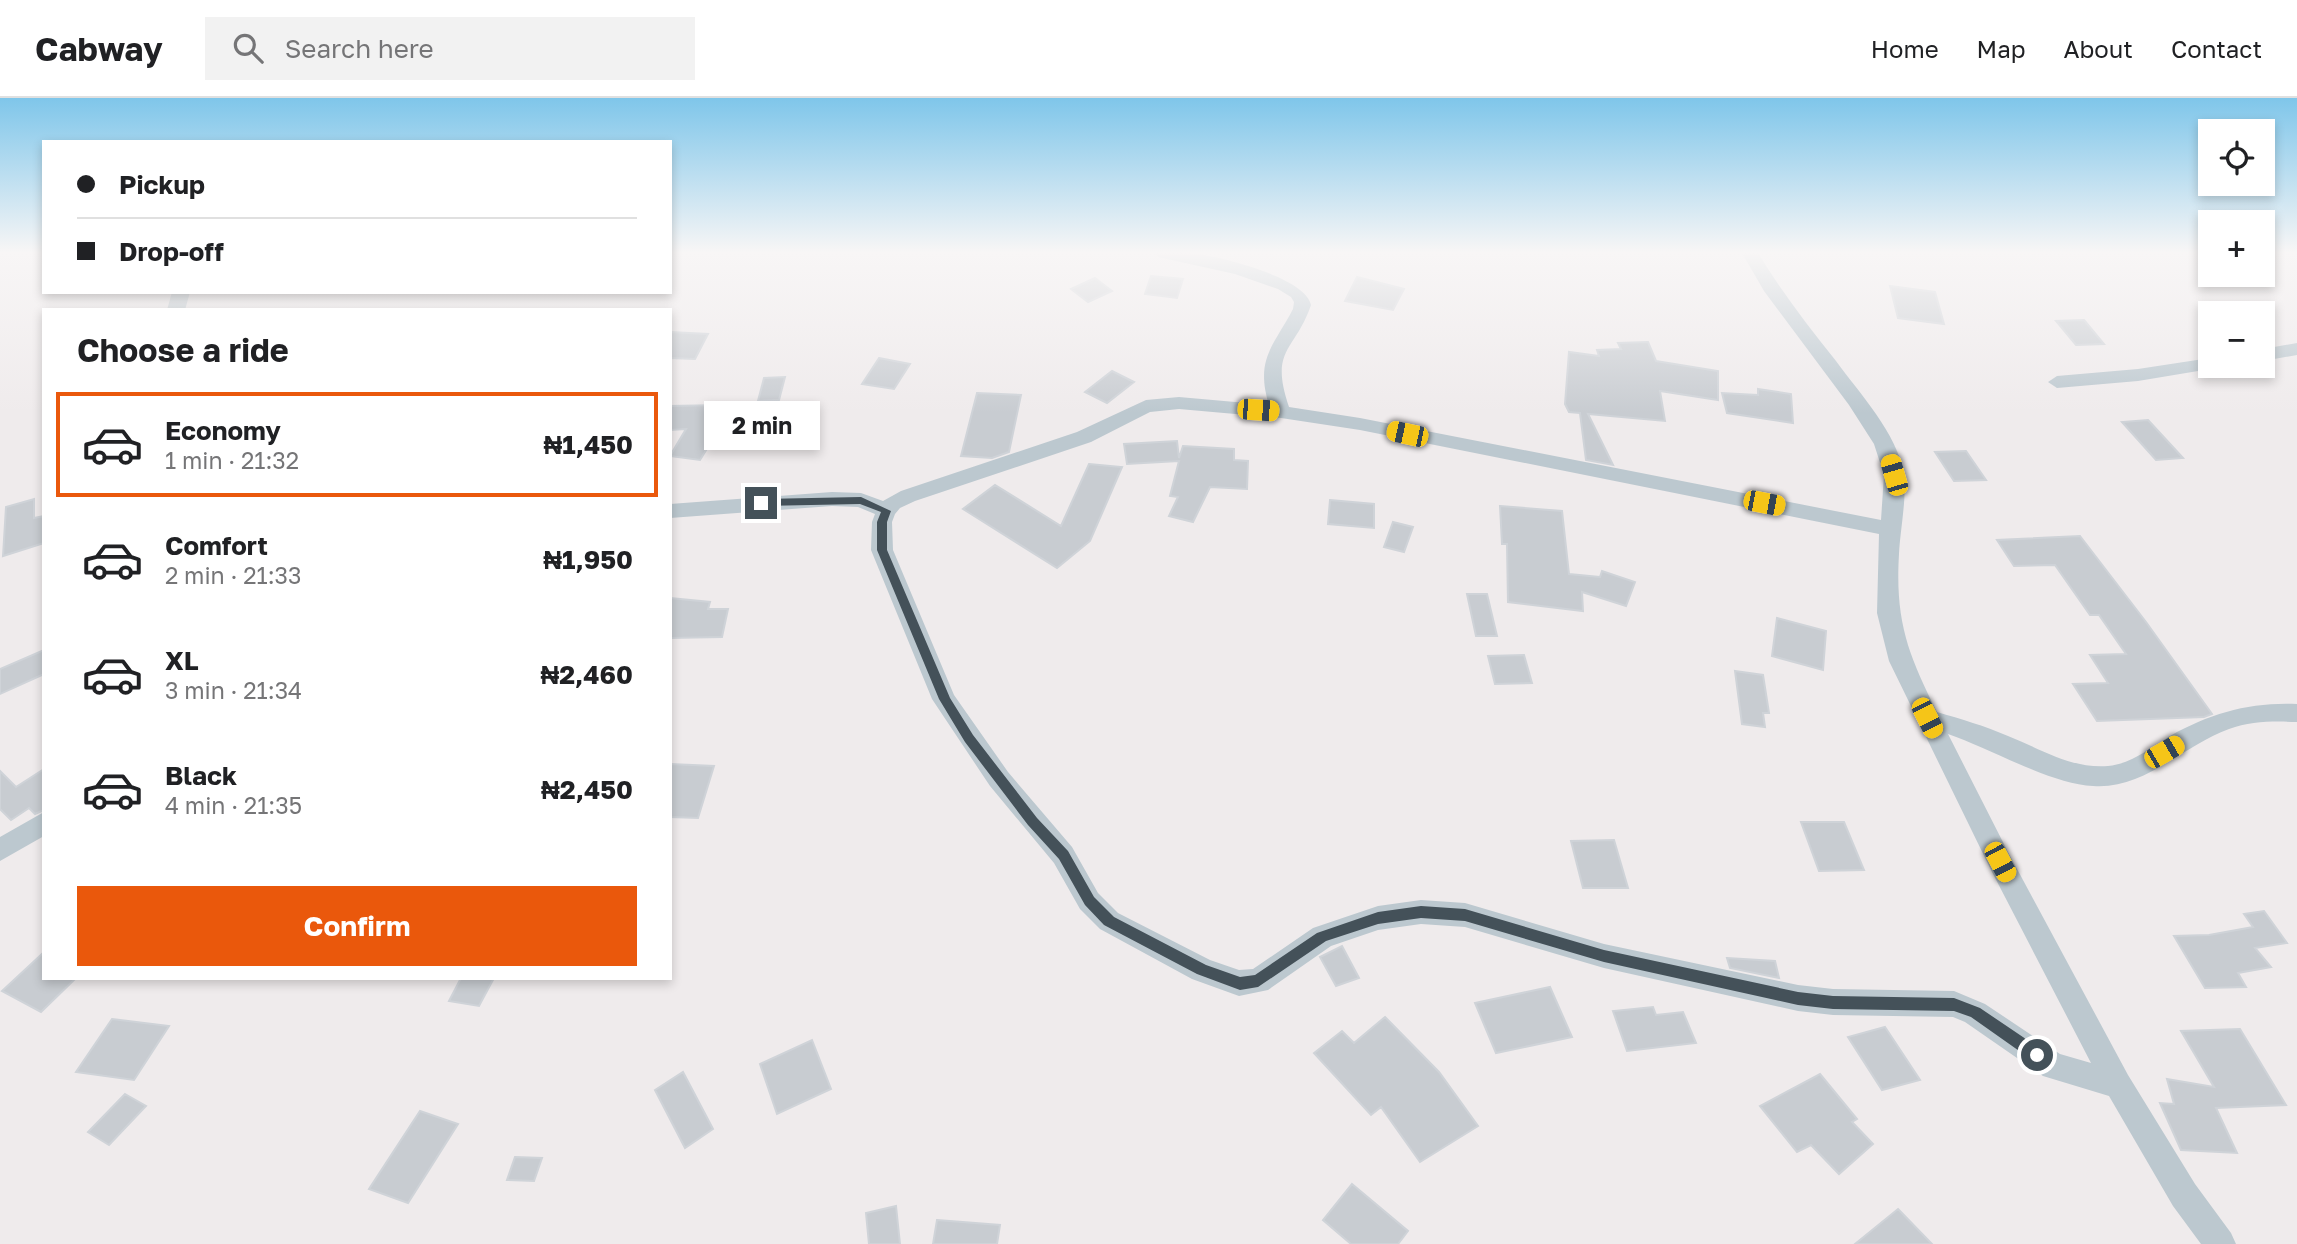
<!DOCTYPE html>
<html lang="en">
<head>
<meta charset="utf-8">
<style>
  body { margin:0; font-family:"Golos Text",sans-serif; background:#f2f2f2; color:#202124; height:100vh; display:flex; flex-direction:column; font-size:26px; white-space:nowrap }
  * { box-sizing:border-box; margin:0 }
  p { font-size:23px; color:#757577 }
  .icon { flex:none; width:38px; height:38px; fill:none; stroke:currentColor; stroke-width:2; stroke-linecap:round; stroke-linejoin:round }
  .map { position:relative; flex:1; overflow:hidden }
  .side { position:absolute; left:42px; top:210px; width:630px; height:672px; display:flex; flex-direction:column; background:#fff; border-radius:0px; box-shadow:0 4px 10px #0003 }
  .side>* { flex:none }
  .top-card { position:absolute; left:42px; top:42px; width:630px; height:154px; border-radius:0px; box-shadow:0 4px 10px #0003; display:grid; align-content:center; height:154px; padding:0 35px; background:#fff }
  .controls { position:absolute; left:2198px; top:21px; display:grid; gap:14px }
  .controls a { display:grid; place-items:center; width:77px; height:77px; border-radius:0px; background:#fff; box-shadow:0 4px 10px #0003; font-size:35px }
  .end { position:absolute; width:32px; height:32px; margin:-16px; border:9px solid #445159; background:#fff; box-shadow:0 0 0 4px #fff }
  .from { border-radius:50% }
  .bubble { position:absolute; height:49px; border-radius:0px; background:#fff; box-shadow:0 4px 10px #0003; font-size:23px; font-weight:700; line-height:49px; text-align:center }
  .car { position:absolute; width:21px; height:42px; margin:-21px -10px; border-radius:9px; box-shadow:0 0 5px 2px #0007; background:linear-gradient(#f5c518 24%,#345 0 40%,#f5c518 0 76%,#345 0 86%,#f5c518 0) }
  .top-card b { display:flex; align-items:center; gap:24px; height:66px; font-size:26px }
  .top-card b+b { border-top:2px solid #e0e0e0 }
  .top-card i { width:18px; height:18px; background:#202124 }
  ul { padding:0; list-style:none }
  li { display:flex; align-items:center; gap:21px; height:105px; margin:0 14px 10px; padding:0 21px; border:4px solid transparent; border-radius:0px }
  li div { flex:1 }
  li b { display:block; font-size:26px }
  li em { font-style:normal; font-weight:700 }
  li.on { border-color:#ea580c }
  li>.icon { width:63px; height:63px; stroke-width:1.5 }
  h2 { padding:0 35px; font-size:32px; line-height:84px }
  .cta { display:flex; gap:14px; margin-top:auto; padding:14px 35px }
  .cta a { flex:1; height:80px; border-radius:0px; background:#ea580c; color:#fff; font-size:28px; font-weight:700; line-height:80px; text-align:center }
  header { display:flex; align-items:center; gap:42px; box-sizing:border-box; height:98px; padding:0 35px; background:#fff; border-bottom:2px solid #e0e0e0 }
  header strong { font-size:33px }
  nav { display:flex; gap:38px; margin-inline-start:auto; font-size:24px }
  .search { width:490px; height:63px; background:#f2f2f2; display:flex; align-items:center; gap:18px; box-sizing:border-box; padding:0 24px; border-radius:0px; color:#757577; font-size:26px }
  .map>svg:first-child { display:block }
</style>
</head>
<body>
<header>
<strong>Cabway</strong>
<div class="search"><svg class="icon" aria-label="search" viewBox="0 0 24 24"><circle cx="10" cy="10" r="6"/><path d="M15 15l6 6"/></svg>Search here</div>
<nav><a>Home</a><a>Map</a><a>About</a><a>Contact</a></nav>
</header>
<div class="map">
<svg width="2297" height="1146" viewBox="0 0 2297 1146">
  <rect width="100%" height="100%" fill="#efebec"/>
  <path fill="#c8ccd1" stroke="#cfd3d8" stroke-width="2" d="M1151,178L1183,181L1177,200L1145,196Z
    M1357,179L1404,191L1393,212L1345,203Z
    M1095,180L1112,193L1088,204L1071,191Z
    M1890,188L1935,194L1944,226L1898,220Z
    M2084,222L2104,246L2076,247L2056,223Z
    M670,234L708,236L695,261L670,260Z
    M1648,244L1656,263L1718,273V302L1660,293L1665,323L1588,316L1613,367L1586,362L1580,315L1569,314L1565,306L1569,254L1599,258L1597,252L1621,251L1618,245Z
    M879,260L910,266L894,291L862,286Z
    M1112,273L1134,284L1107,305L1085,294Z
    M785,279L779,302L758,303L764,280Z
    M1758,291L1791,296L1793,325L1727,315L1722,295L1758,297Z
    M977,295L1021,297L1009,354L992,360L961,358Z
    M722,307L713,341L700,362L670,358L686,331L670,332V308Z
    M2148,322L2183,360L2156,362L2122,324Z
    M1177,343L1179,360L1183,348L1234,351V362L1248,363L1247,391L1210,389L1193,424L1169,418L1178,399L1170,398L1179,363L1127,366L1124,346Z
    M1966,353L1986,382L1954,383L1935,354Z
    M1089,366L1122,369L1090,443L1057,470L963,411L995,387L1061,428Z
    M34,401V420L44,418V445L3,458L6,409Z
    M1330,402L1374,406V430L1328,426Z
    M1500,408L1562,413L1569,476L1600,479L1602,473L1635,484L1626,508L1582,494L1583,513L1508,504L1507,446H1502Z
    M1393,424L1413,429L1404,454L1384,449Z
    M2080,438L2146,524L2212,616L2204,619L2097,623L2073,586L2108,585L2090,557L2126,556L2099,517H2090L2055,467L2014,468L1997,442Z
    M1467,496H1487L1497,538H1476Z
    M670,500L710,504L708,511H728L722,539L670,540Z
    M1777,520L1826,533L1823,572L1772,558Z
    M44,552V576L0,596V571Z
    M1524,557L1532,585L1495,586L1488,558Z
    M1735,573L1763,577L1769,615H1763L1765,629L1742,626Z
    M670,666L714,668L698,720L670,719Z
    M44,671V712L35,716L29,710L11,722L0,711V673L16,689Z
    M1801,724H1844L1864,772L1819,773Z
    M1614,742L1628,790H1583L1571,743Z
    M2264,813L2287,845L2255,850L2271,869L2238,875L2246,889L2205,890L2174,838L2209,837L2253,829L2244,816Z
    M1342,848L1359,880L1336,888L1320,859Z
    M44,854V880H76L41,914L2,893Z
    M1727,860L1775,863L1779,880L1730,870Z
    M461,880H494L479,908L449,903Z
    M1550,889L1572,939L1496,955L1475,905Z
    M1653,909L1656,917L1683,914L1696,945L1627,953L1613,913Z
    M1385,919L1439,974L1478,1028L1420,1064L1381,1009L1371,1017L1314,955L1342,933L1354,945Z
    M112,921L169,928L134,982L76,974Z
    M1885,929L1920,982L1882,992L1848,939Z
    M2240,931L2286,1007L2216,1010L2237,1055L2181,1052L2160,1005L2174,1006L2167,981L2214,989L2181,933Z
    M812,942L831,991L777,1016L760,966Z
    M683,974L713,1031L685,1050L655,992Z
    M1820,976L1857,1021L1852,1024L1873,1046L1839,1076L1811,1047L1797,1054L1760,1008Z
    M125,996L146,1008L109,1047L88,1034Z
    M420,1013L458,1026L408,1105L369,1091Z
    M515,1059L542,1060L534,1083L507,1082Z
    M1352,1086L1408,1133L1398,1146H1351L1323,1122Z
    M896,1108L900,1146H869L866,1115Z
    M1898,1111L1932,1146H1855Z
    M937,1122L1000,1127L997,1146H933Z"/>
  <g fill="none" stroke-linecap="round" stroke-linejoin="round">
    <path fill="#bcc8cf" fill-rule="evenodd" d="M1156,155C1167,155 1178,154 1189,155C1216,157 1306,179 1311,207C1295,254 1269,250 1289,309L1360,320L1881,422L1884,377L1874,346L1849,307L1764,193L1742,155H1758C1781,193 1808,228 1836,263C1860,296 1897,335 1904,376C1907,399 1900,433 1899,456C1895,523 1908,556 1937,614C1961,621 1985,628 2008,638C2041,651 2072,671 2108,668C2131,666 2152,649 2170,638C2211,615 2250,604 2297,606V624C2274,623 2251,623 2229,631C2184,647 2144,692 2093,688C2050,686 1992,651 1948,636L2009,756L2128,977L2195,1086L2231,1135L2236,1146H2201L2173,1108L2109,998L2043,978L1965,924L1953,919L1833,917L1798,913L1604,870L1465,829L1421,826L1378,832L1331,848L1268,892L1239,898L1192,881L1100,831L1080,811L1054,765L990,688L932,601L871,452L872,424L875,416L858,409L832,408L670,420V406L832,394L861,395L883,403L901,393L1077,334L1146,302L1179,299L1269,307C1255,261 1273,249 1293,211L1294,204L1291,199L1278,191L1235,176L1158,159ZM1179,311L1281,320L1360,332L1879,436L1877,515L1889,563L1991,772L2091,965L2060,956L1985,906L1954,893L1833,891L1798,887L1604,846L1465,805L1421,802L1378,808L1313,830L1253,871L1239,872L1210,862L1118,815L1098,795L1072,749L1008,674L954,597L893,452L892,424L895,416L900,410L915,403L1091,344L1150,314Z
      M172,194H190L185,212H167Z
      M2297,245V257L2263,263V251Z
      M2210,260V268H2218L2216,270L2138,283L2057,290L2048,284L2057,278L2138,271Z
      M44,714V738L0,763V739Z"/>
  </g>
  <linearGradient id="sky" x2="0" y2="1"><stop stop-color="#7fc6ea"/><stop offset="0.49" stop-color="#f8f6f6"/><stop offset="1" stop-color="#f8f6f6" stop-opacity="0"/></linearGradient>
  <rect width="2297" height="315" fill="url(#sky)"/>
  <path fill="#445159" d="M861,399L891,413L887,424V452L950,600L973,637L1037,720L1068,753L1094,799L1114,819L1206,867L1240,879L1255,877L1317,835L1378,814L1421,808L1465,811L1604,852L1798,894L1833,898L1954,900L1980,910L2042,952V962H2032L1971,919L1954,913L1833,911L1798,907L1604,864L1465,823L1421,820L1378,826L1326,843L1258,889L1240,892L1197,876L1104,827L1085,807L1059,761L1028,727L965,644L939,601L877,452V424L881,414L860,406L761,408L756,405L761,401Z"/>
</svg>
<div class="controls">
<a><svg class="icon" aria-label="locate" viewBox="0 0 24 24"><circle cx="12" cy="12" r="6"/><path d="M12 2v4M12 18v4M2 12h4M18 12h4"/></svg></a>
<a>+</a>
<a>−</a>
</div>
<i class="end from" style="left:2037px;top:957px"></i>
<i class="end" style="left:761px;top:405px"></i>
<div class="bubble" style="left:704px;top:303px;width:116px">2 min</div>
<i class="car" style="left:1258px;top:312px;rotate:94deg"></i>
<i class="car" style="left:1407px;top:336px;rotate:282deg"></i>
<i class="car" style="left:1894px;top:377px;rotate:344deg"></i>
<i class="car" style="left:1764px;top:405px;rotate:101deg"></i>
<i class="car" style="left:1927px;top:620px;rotate:153deg"></i>
<i class="car" style="left:2164px;top:654px;rotate:60deg"></i>
<i class="car" style="left:2000px;top:764px;rotate:152deg"></i>
<div class="top-card">
<b><i class="from"></i>Pickup</b>
<b><i></i>Drop-off</b>
</div>
<section class="side">
<h2>Choose a ride</h2>
<ul>
<li class="on"><svg class="icon" aria-label="car" viewBox="0 0 24 24"><path d="M5 17H2v-5l4-1 3-4h7l3 4 3 1v5h-3M9 17h6M6 11h13"/><circle cx="7" cy="17" r="2"/><circle cx="17" cy="17" r="2"/></svg><div><b>Economy</b><p>1 min · 21:32</p></div><em>₦1,450</em></li>
<li><svg class="icon" aria-label="car" viewBox="0 0 24 24"><path d="M5 17H2v-5l4-1 3-4h7l3 4 3 1v5h-3M9 17h6M6 11h13"/><circle cx="7" cy="17" r="2"/><circle cx="17" cy="17" r="2"/></svg><div><b>Comfort</b><p>2 min · 21:33</p></div><em>₦1,950</em></li>
<li><svg class="icon" aria-label="car" viewBox="0 0 24 24"><path d="M5 17H2v-5l4-1 3-4h7l3 4 3 1v5h-3M9 17h6M6 11h13"/><circle cx="7" cy="17" r="2"/><circle cx="17" cy="17" r="2"/></svg><div><b>XL</b><p>3 min · 21:34</p></div><em>₦2,460</em></li>
<li><svg class="icon" aria-label="car" viewBox="0 0 24 24"><path d="M5 17H2v-5l4-1 3-4h7l3 4 3 1v5h-3M9 17h6M6 11h13"/><circle cx="7" cy="17" r="2"/><circle cx="17" cy="17" r="2"/></svg><div><b>Black</b><p>4 min · 21:35</p></div><em>₦2,450</em></li>
</ul>
<div class="cta"><a>Confirm</a></div>
</section>
</div>
</body>
</html>
